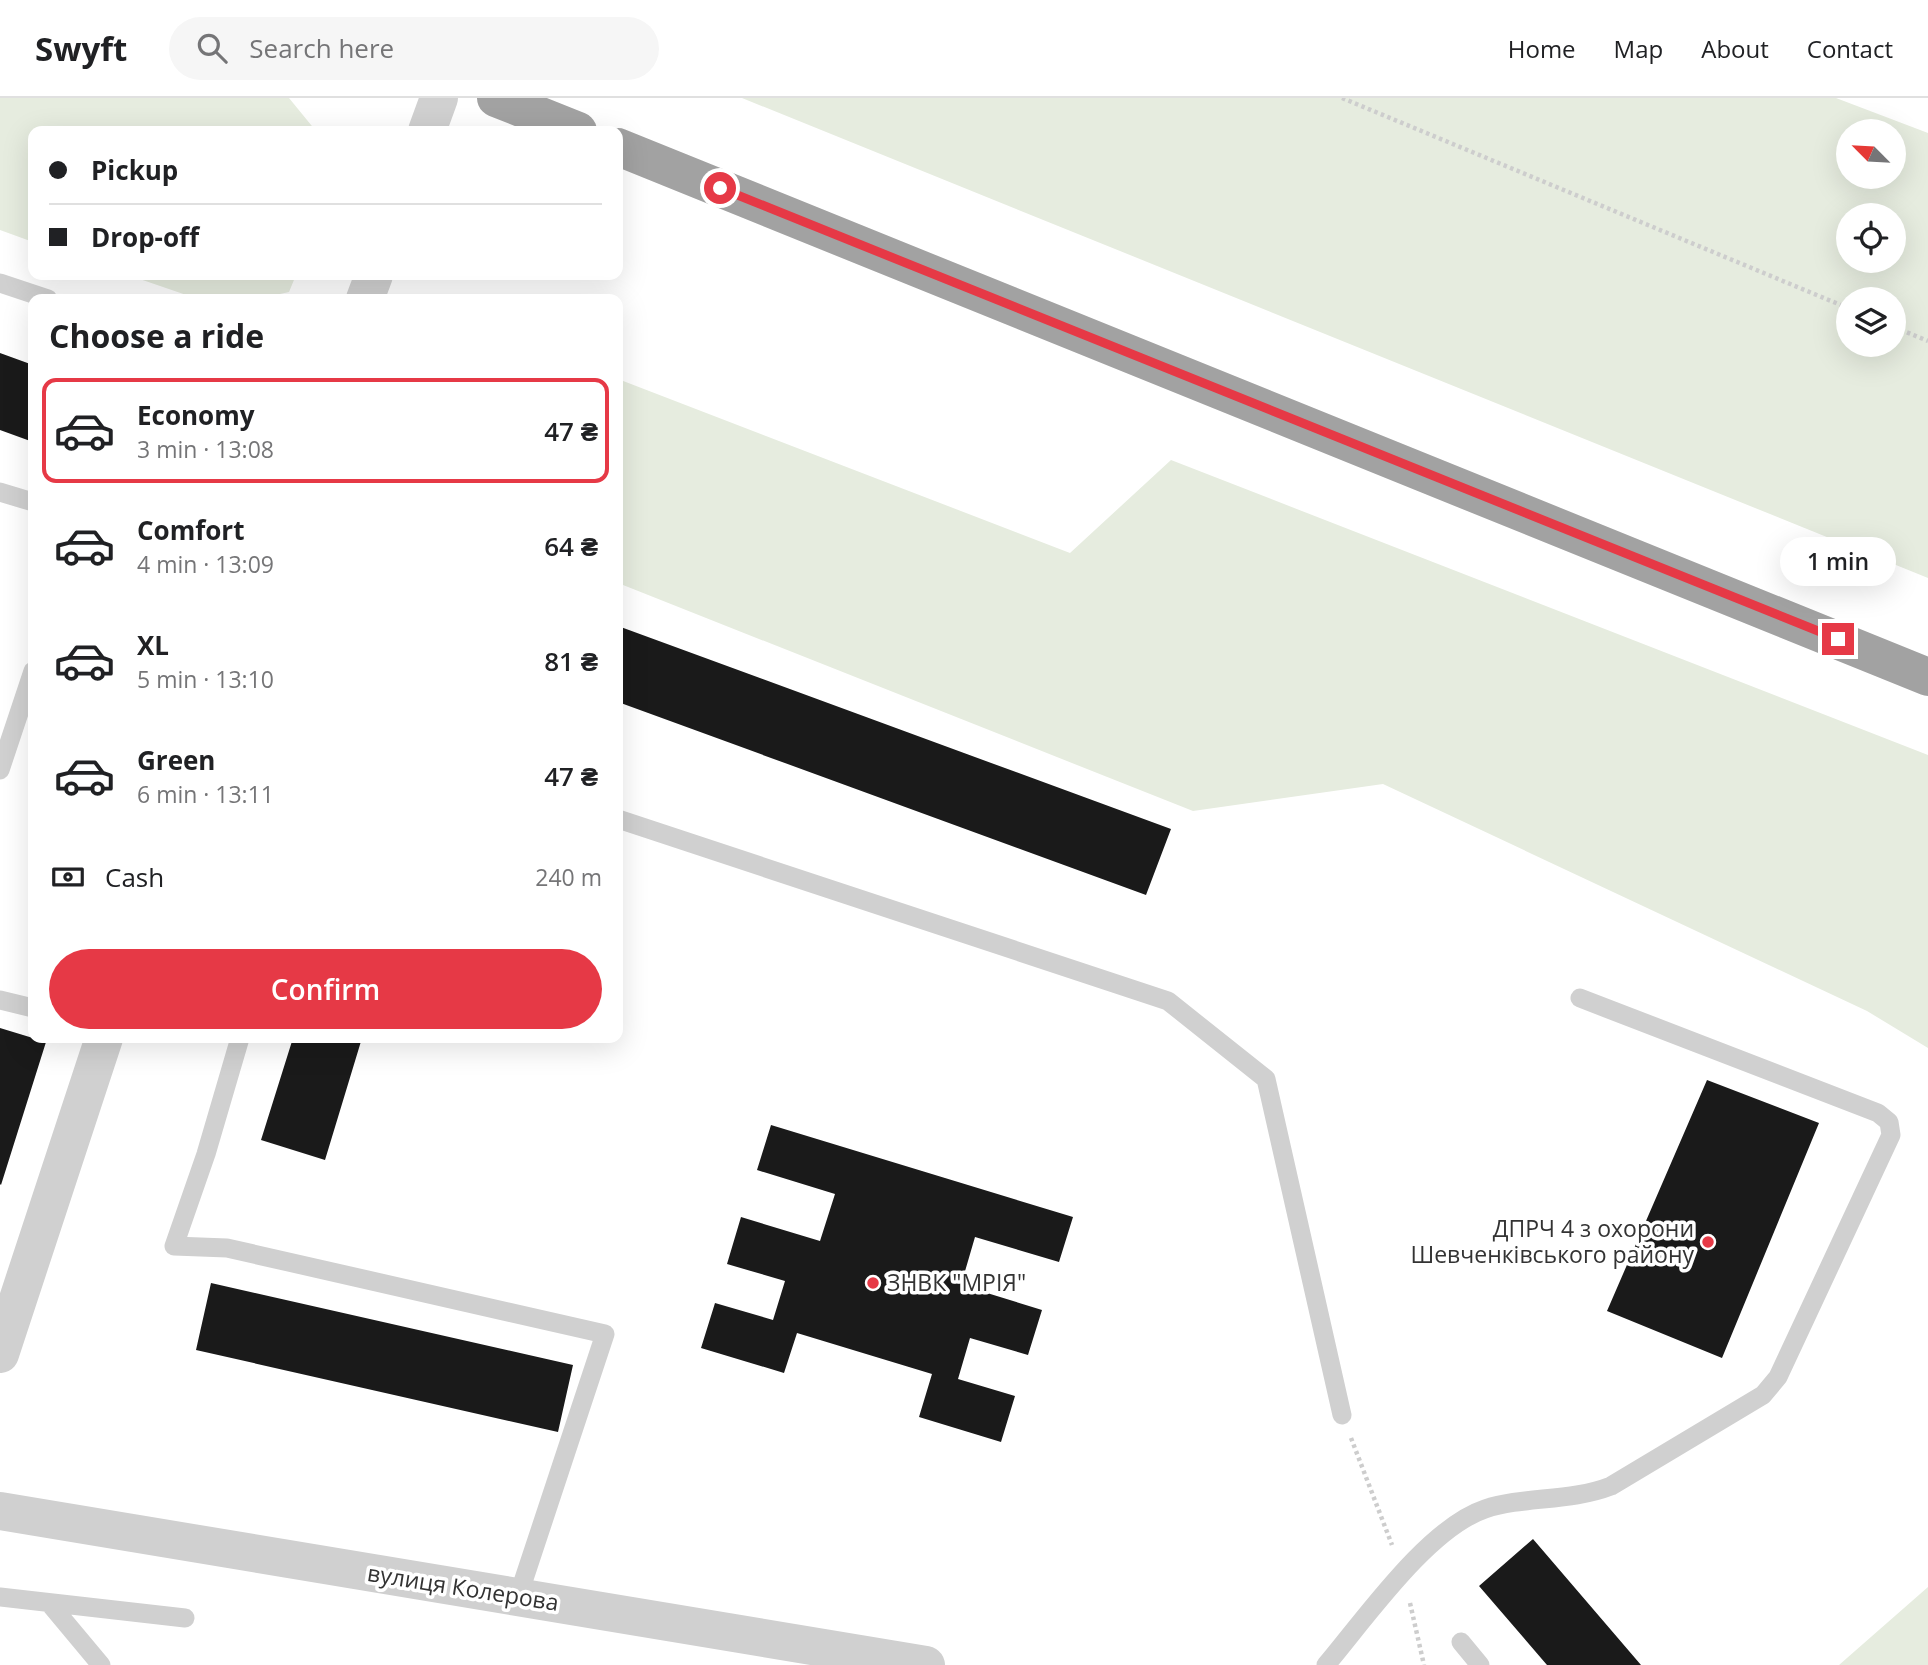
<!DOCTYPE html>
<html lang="en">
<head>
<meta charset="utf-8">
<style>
  body { margin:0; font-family:"Open Sans",sans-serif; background:#f6f6f6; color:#202124; height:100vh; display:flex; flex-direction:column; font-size:26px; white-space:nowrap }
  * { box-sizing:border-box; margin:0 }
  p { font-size:23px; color:#757577 }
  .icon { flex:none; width:38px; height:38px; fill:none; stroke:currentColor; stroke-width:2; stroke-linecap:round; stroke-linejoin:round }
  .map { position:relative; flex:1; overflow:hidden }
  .drawer { position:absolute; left:28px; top:196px; width:595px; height:749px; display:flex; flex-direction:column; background:#fff; border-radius:14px; box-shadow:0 7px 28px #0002 }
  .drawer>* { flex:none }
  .top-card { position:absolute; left:28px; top:28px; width:595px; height:154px; border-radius:14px; box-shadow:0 7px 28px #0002; display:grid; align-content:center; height:154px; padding:0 21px; background:#fff }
  .needle { width:46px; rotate:294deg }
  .controls { position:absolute; left:1836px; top:21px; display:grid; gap:14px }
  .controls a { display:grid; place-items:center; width:70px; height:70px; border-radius:50%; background:#fff; box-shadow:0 7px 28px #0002; font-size:35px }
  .end { position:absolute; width:32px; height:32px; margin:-16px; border:9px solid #e63946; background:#fff; box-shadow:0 0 0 4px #fff }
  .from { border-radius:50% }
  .bubble { position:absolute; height:49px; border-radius:24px; background:#fff; box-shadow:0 7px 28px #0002; font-size:23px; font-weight:600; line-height:49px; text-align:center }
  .top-card b { display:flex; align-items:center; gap:24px; height:66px; font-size:26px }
  .top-card b+b { border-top:2px solid #e0e0e0 }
  .top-card i { width:18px; height:18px; background:#202124 }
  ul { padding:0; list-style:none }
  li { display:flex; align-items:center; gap:21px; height:105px; margin:0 14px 10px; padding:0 7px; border:4px solid transparent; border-radius:14px }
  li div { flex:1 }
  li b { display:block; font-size:26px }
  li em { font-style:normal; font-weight:600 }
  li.selected { border-color:#e63946 }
  li>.icon { width:63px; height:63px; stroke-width:1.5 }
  h2 { padding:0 21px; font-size:32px; line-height:84px }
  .pay { display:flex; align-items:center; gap:18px; height:77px; padding:0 21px; font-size:26px }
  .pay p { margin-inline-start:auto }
  .action { display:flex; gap:14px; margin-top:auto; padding:14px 21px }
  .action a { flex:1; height:80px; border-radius:42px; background:#e63946; color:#fff; font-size:28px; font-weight:600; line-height:80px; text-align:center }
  header { display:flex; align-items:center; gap:42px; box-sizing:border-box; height:98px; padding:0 35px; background:#fff; border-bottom:2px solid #e0e0e0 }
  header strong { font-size:33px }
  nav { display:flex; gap:38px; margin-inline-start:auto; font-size:24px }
  .search { width:490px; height:63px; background:#f6f6f6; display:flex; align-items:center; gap:18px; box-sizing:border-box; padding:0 24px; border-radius:38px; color:#757577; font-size:26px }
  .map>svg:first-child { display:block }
</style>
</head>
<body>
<header>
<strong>Swyft</strong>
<div class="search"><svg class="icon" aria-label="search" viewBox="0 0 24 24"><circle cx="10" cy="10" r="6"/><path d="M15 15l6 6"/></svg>Search here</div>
<nav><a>Home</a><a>Map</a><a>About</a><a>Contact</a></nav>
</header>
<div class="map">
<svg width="1928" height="1567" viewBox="0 0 1928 1567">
  <rect width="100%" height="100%" fill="#fff"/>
  <path fill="#e6ecdf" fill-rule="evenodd" d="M0,0H289L316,33H33V144L0,132Z
    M742,0H1836L1928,35V480ZM1848,33H1894V79H1848ZM1894,117V163H1848V117ZM1848,201H1894V247H1848Z
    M128,177H296L289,194L257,201H198Z
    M618,281L1070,455L1171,362L1928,657V950L1867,913L1383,686L1193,713L618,485Z
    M1928,1489V1567H1839Z"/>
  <path fill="#1a1a1a" d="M0,255L33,267V344L0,332Z
    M618,528L1171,731L1146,797L618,604Z
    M0,930L46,944L1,1087L0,1086Z
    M293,940H362L325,1062L261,1042Z
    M1707,982L1819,1025L1722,1260L1607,1213Z
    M771,1027L1073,1119L1059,1164L975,1139L961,1187L1042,1212L1028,1257L970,1240L958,1281L1015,1298L1001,1344L919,1319L932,1276L797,1235L784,1275L701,1250L715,1205L773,1222L785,1183L727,1166L741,1119L820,1143L835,1096L757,1072Z
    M211,1185L573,1267L558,1334L196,1252Z
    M1533,1441L1641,1567H1547L1479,1488Z"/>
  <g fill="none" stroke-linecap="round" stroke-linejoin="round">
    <path stroke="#cdcdcd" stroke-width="4.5" stroke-dasharray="3.5 3.5" stroke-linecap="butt" d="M1342,0L1848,210
      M1894,229L1928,243
      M1351,1340L1392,1447
      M1410,1505L1424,1567"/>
    <path stroke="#d0d0d0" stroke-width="19" d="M0,185L48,201
      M0,394L33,404
      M0,672L33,573
      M618,721L1168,903L1266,981L1342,1317
      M0,902L33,910
      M240,940L206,1056L174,1148L227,1150L605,1236L518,1499
      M0,1499L185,1520
      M50,1506L101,1567
      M1461,1544L1480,1567
      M1326,1567C1365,1521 1428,1430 1485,1411C1524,1398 1570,1404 1611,1388L1763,1297L1778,1279L1891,1037L1889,1024L1878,1015L1580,900"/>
    <path stroke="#d0d0d0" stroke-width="38" d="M0,1413L926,1567"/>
    <path stroke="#d0d0d0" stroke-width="38" d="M427,33L439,0
      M365,201L374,177
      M0,1256L104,940"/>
    <path stroke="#a2a2a2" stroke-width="38" d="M496,0L578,33
      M618,49L1928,579"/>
  </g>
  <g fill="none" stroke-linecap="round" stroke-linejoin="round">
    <path stroke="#e63946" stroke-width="9" d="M720,90L1838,541"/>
  </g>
  <g fill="#e63946" stroke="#fff" stroke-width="2.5">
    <circle cx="1708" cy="1144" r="7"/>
    <circle cx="873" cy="1185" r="7"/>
  </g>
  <g text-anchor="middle" stroke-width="7" stroke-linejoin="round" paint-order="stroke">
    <g font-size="23" fill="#333" stroke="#fff" text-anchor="end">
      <text x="1694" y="1139">ДПРЧ 4 з охорони<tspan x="1694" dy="26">Шевченківського району</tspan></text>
      <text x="887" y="1193" text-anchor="start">ЗНВК "МРІЯ"</text>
    </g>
    <g font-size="23" fill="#333" stroke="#fff">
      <text transform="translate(463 1490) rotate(9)" y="8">вулиця Колерова</text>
    </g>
  </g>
</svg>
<div class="controls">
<a><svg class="needle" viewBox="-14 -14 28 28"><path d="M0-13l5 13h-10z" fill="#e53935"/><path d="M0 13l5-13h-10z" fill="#757577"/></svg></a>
<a><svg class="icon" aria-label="locate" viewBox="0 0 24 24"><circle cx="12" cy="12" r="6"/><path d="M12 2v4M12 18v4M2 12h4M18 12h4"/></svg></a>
<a><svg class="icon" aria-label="layers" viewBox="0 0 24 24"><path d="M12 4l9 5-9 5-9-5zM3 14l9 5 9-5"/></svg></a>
</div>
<i class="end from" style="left:720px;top:90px"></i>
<i class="end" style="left:1838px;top:541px"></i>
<div class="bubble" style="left:1780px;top:439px;width:116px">1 min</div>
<div class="top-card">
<b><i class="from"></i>Pickup</b>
<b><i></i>Drop-off</b>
</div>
<section class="drawer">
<h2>Choose a ride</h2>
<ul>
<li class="selected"><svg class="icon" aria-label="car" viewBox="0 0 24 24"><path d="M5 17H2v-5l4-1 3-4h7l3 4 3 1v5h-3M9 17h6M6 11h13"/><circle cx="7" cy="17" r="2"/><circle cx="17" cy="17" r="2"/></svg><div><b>Economy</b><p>3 min · 13:08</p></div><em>47 ₴</em></li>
<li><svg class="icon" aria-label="car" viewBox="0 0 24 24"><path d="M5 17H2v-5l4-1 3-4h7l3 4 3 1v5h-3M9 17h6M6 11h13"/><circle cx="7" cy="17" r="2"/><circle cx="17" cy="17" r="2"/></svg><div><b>Comfort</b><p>4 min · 13:09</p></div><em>64 ₴</em></li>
<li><svg class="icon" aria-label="car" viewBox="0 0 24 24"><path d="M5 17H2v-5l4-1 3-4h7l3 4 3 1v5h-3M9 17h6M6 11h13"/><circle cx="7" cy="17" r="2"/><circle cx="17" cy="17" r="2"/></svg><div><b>XL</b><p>5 min · 13:10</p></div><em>81 ₴</em></li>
<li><svg class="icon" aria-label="car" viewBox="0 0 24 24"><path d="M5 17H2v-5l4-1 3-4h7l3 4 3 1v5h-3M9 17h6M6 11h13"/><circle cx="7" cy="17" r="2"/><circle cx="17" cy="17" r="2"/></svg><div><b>Green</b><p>6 min · 13:11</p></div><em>47 ₴</em></li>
</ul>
<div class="pay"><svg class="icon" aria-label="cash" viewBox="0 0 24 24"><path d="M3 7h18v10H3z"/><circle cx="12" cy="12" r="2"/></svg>Cash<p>240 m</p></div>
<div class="action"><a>Confirm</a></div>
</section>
</div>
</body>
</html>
